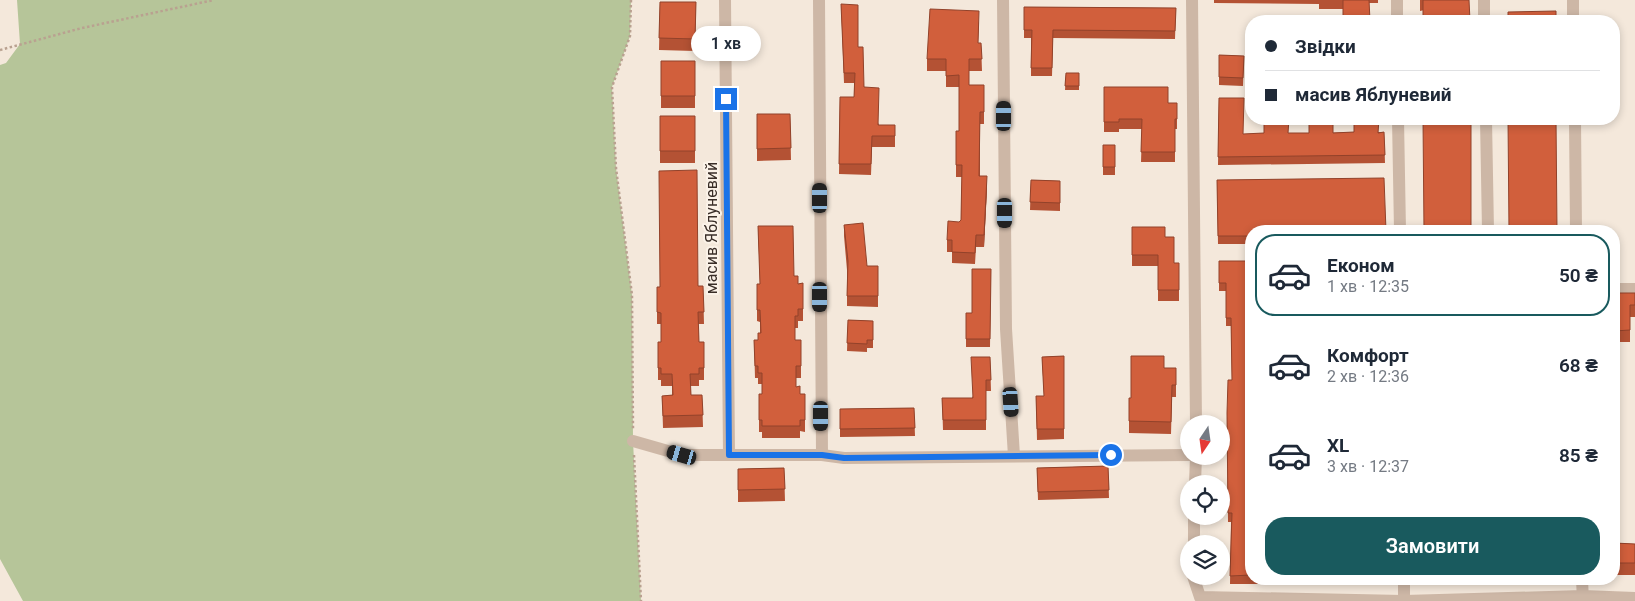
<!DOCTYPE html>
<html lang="uk">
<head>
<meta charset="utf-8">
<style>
  body { margin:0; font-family:Roboto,sans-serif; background:#f2f2f3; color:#1f2937; height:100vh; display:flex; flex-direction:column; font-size:19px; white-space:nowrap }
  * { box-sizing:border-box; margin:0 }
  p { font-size:16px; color:#747a83 }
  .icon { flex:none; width:28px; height:28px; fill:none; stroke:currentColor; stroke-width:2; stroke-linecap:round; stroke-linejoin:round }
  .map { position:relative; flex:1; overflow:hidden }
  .panel { position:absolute; left:1245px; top:225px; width:375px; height:360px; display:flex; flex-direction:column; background:#fff; border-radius:20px; box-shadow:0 2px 8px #0003 }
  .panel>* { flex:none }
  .hud { position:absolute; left:1245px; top:15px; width:375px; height:110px; border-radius:20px; box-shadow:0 2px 8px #0003; display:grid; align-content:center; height:110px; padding:0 20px; background:#fff }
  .needle { width:32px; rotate:193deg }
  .controls { position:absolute; left:1180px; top:415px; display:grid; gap:10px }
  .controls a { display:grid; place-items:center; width:50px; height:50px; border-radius:50%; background:#fff; box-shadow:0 2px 8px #0003; font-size:25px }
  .end { position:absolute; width:22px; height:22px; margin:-11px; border:6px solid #1a73e8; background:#fff; box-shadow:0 0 0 2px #fff }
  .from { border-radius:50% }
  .bubble { position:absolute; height:35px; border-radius:18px; background:#fff; box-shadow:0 2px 8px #0003; font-size:16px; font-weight:600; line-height:35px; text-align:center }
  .car { position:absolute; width:15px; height:30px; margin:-15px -8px; border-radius:6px; box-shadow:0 0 4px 1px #0007; background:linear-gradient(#222 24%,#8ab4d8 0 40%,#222 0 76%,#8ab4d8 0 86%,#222 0) }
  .hud b { display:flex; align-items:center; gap:18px; height:48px; font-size:19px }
  .hud b+b { border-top:1px solid #e0e1e3 }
  .hud i { width:12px; height:12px; background:#1f2937 }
  ul { padding:9px 0 0; list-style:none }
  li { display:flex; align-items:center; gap:15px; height:82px; margin:0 10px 8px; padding:0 10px; border:2px solid transparent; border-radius:20px }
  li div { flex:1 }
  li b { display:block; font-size:19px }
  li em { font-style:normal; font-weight:600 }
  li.current { border-color:#195a5e }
  li>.icon { width:45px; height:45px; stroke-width:1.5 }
  .button { display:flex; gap:10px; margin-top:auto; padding:10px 20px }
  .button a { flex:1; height:58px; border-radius:20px; background:#195a5e; color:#fff; font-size:20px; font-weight:600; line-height:58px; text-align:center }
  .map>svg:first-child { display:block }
</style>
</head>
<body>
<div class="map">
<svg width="1635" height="601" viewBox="0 0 1635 601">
  <rect width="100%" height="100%" fill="#f4e8db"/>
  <path fill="#b6c599" d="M17,0H631L630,36L612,87L616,168L632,295L633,441L641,601H23L0,559V65L6,63L20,44Z"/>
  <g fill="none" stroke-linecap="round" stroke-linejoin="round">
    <path stroke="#b9a190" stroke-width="2.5" stroke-dasharray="2.5 2.5" stroke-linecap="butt" d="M631,0L630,36L612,87L616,168L632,295L633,429
      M0,50L82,28L214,0
      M634,455L641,601"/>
    <path stroke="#cdb7a6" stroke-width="12" d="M725,0L729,455
      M819,0L822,455
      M1003,0L1006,329L1014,456
      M1192,0L1196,424
      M1397,0V21
      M1484,0V21
      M1573,0V21
      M1398,119L1400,231
      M1486,119L1488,231
      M1575,119L1576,231
      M1614,289H1635
      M633,441L682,455H822L844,458L1189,455
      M1195,484L1196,456
      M1194,544V516
      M1193,576L1200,597L1404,601L1583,596L1635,598
      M1404,579V601
      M1582,579L1583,601"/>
  </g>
  <path fill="#b45234" d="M1214,0H1378V3H1370L1343,9H1319V4L1214,3Z
    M1420,0H1469L1420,11Z
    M660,2H696L695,51L659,50Z
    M841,4L858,47L864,87L879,125H895V147H872L871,175L839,174L840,97H854V83H844Z
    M1024,7L1176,8L1175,39L1053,38L1052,76H1031V38H1024Z
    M979,22L978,43H981L982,71H969V85H984V124H980V176L987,188L984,247H976L975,264L952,263V252H947V240L961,220L962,177H956V131H959V87H946V71H927V59Z
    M1219,55L1244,56L1243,86L1219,85Z
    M661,61H695V108H661Z
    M1066,73H1079V90H1065Z
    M1104,87L1168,103H1177V129H1175V162H1141L1142,129H1119V132H1104Z
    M1219,98L1243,134L1384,132L1385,163L1218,165Z
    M757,114H790L791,160L757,161Z
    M660,116H695V163H660Z
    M1103,145H1115V175H1103Z
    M1031,180L1060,181V211L1030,210Z
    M1217,180L1251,231V244H1218Z
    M844,225L867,266H878V307L847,306V270L844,236Z
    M758,226L794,276L798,284L803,283V321H798V328H795V340L801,366V378H796V387L800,394H805V432L800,431V438H762V432H759V394H762V384H758V378H755L754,340H758L760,333V322L757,321V284H760Z
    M1132,227L1165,237L1174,263H1179V301H1158V266H1132Z
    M1219,261H1251V579H1264V584H1230L1231,522H1228L1227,413L1232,380L1231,326H1226V291H1219Z
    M991,269L990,347H966V313H972Z
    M703,286L704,324H698L699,342H704V380H699V386H690L691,395H702L703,427L663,428L662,396L672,395V386H661V380H658V342H661V324H657V287Z
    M1635,293V317H1630V342H1614V305H1616Z
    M848,320L873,321V348H867V352L847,351Z
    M1064,356V439L1037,440L1036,396H1044L1042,357Z
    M990,357L991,391H986V430H943L942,398H972Z
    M1164,368H1176V397H1172L1171,434L1129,433V398H1131Z
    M914,408L915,436L840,437V409Z
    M1108,466L1109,498L1038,500L1037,468Z
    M784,468L785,501L738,502V469Z
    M1614,543L1635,544V575H1614Z"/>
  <path fill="#92422a" d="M987,176V188L984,247V235Z"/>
  <path fill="#d15f3c" stroke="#92422a" d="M1343,0H1369L1370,21H1343Z
    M1423,0H1469L1470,21H1423Z
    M660,2H696L695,39L659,38Z
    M841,4L858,5V47H863L864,87L879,88L878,125H895V136H872L871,164H839L840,97H854L855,73H844Z
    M1024,7L1176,8L1175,31L1053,30L1052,68H1031L1032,30H1024Z
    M930,9L979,11L978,43H981L982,59H969V85H984V112H980L979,176H987L984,235H976L975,253L952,252V240H947L948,221L959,222L961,220L962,165H956V131H959V75L946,76V59H927Z
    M1556,11V21H1508V12Z
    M1219,55L1244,56L1243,78L1219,77Z
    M661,61H695V96H661Z
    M1066,73H1079V86H1065Z
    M1104,87H1168V103H1177V119H1175V152H1141L1142,119H1119V122H1104Z
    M1219,98H1244L1243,134L1264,133V119H1289L1288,133H1309V119H1333V133L1354,132V119H1379L1378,133L1384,132L1385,155L1218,157Z
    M757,114H790L791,148L757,149Z
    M660,116H695V151H660Z
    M1423,119H1471V231H1424Z
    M1508,119H1556L1557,231H1509Z
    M1103,145H1115V167H1103Z
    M697,170L698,286H703L704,312H698L699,342H704V368H699V374H690L691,395H702L703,415L663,416L662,396L673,395L672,374H661V368H658V342H661V313L657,312V287H660L659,171Z
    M1384,178L1386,231H1251V236H1218L1217,180Z
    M1031,180L1060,181V203L1030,202Z
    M863,223L867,266H878V296H847L848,261L844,225Z
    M758,226H793L794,276H798V284L803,283V309H798V316H795V340H801V366H796V387L800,386V394H805V420H800V426H762V420H759V394H762V373H758V366H755L754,340H758V333H761L760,310H757V284H760Z
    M1132,227H1165V237H1174V263H1179V290H1158V255H1132Z
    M1219,261H1251V575L1230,576L1232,513H1228L1227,413L1228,380H1232L1231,318H1226V283H1219Z
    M972,269H991L990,339H966V313H972Z
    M1616,293H1635V305H1630V330L1614,331V305H1616Z
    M848,320L873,321V340H867V344L847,343Z
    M1064,356V429H1037L1036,396H1044L1042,357Z
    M1131,356H1164V368H1176V385H1172L1171,422L1129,421V398H1131Z
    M971,357H990L991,380H986V420H943L942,398H973Z
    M914,408L915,428L840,429V409Z
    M1108,466L1109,490L1038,492L1037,468Z
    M784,468L785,489L738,490V469Z
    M1614,543L1635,544V563H1614Z"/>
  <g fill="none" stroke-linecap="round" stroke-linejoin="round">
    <path stroke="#1a73e8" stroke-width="6" d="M726,99L729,455H822L844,458L1111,455"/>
  </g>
  <g text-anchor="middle" stroke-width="4" stroke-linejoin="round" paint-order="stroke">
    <g font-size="16" fill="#392d27" stroke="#fbf2e8">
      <text transform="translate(711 228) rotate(-90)" y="6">масив Яблуневий</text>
    </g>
  </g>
</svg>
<div class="controls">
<a><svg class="needle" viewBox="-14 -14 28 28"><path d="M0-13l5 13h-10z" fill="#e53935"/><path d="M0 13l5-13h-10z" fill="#747a83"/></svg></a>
<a><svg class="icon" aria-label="locate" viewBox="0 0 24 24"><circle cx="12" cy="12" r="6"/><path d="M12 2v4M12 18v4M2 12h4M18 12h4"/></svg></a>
<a><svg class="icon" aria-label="layers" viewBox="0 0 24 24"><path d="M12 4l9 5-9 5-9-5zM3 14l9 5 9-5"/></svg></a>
</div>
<i class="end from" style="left:1111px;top:455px"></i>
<i class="end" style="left:726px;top:99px"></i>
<div class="bubble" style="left:691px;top:26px;width:70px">1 хв</div>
<i class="car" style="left:1004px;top:116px;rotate:0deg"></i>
<i class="car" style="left:820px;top:198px;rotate:0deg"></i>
<i class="car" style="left:1005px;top:213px;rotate:180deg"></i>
<i class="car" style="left:820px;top:297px;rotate:180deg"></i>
<i class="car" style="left:1011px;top:402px;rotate:176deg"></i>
<i class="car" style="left:821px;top:416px;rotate:180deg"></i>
<i class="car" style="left:682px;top:455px;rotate:286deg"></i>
<div class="hud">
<b><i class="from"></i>Звідки</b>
<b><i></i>масив Яблуневий</b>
</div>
<section class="panel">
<ul>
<li class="current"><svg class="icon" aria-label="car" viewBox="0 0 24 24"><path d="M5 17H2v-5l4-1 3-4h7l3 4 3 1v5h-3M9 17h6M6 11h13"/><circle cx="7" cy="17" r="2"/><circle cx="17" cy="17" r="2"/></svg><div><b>Економ</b><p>1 хв · 12:35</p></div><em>50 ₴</em></li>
<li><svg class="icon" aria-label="car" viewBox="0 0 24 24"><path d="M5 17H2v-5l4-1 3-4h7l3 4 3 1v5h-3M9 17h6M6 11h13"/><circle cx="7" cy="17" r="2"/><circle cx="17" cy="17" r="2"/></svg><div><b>Комфорт</b><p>2 хв · 12:36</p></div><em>68 ₴</em></li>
<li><svg class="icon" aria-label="car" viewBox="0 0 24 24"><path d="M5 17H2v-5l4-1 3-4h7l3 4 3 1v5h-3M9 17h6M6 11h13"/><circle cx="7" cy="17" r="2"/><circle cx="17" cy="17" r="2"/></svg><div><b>XL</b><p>3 хв · 12:37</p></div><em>85 ₴</em></li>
</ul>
<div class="button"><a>Замовити</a></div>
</section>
</div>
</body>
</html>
